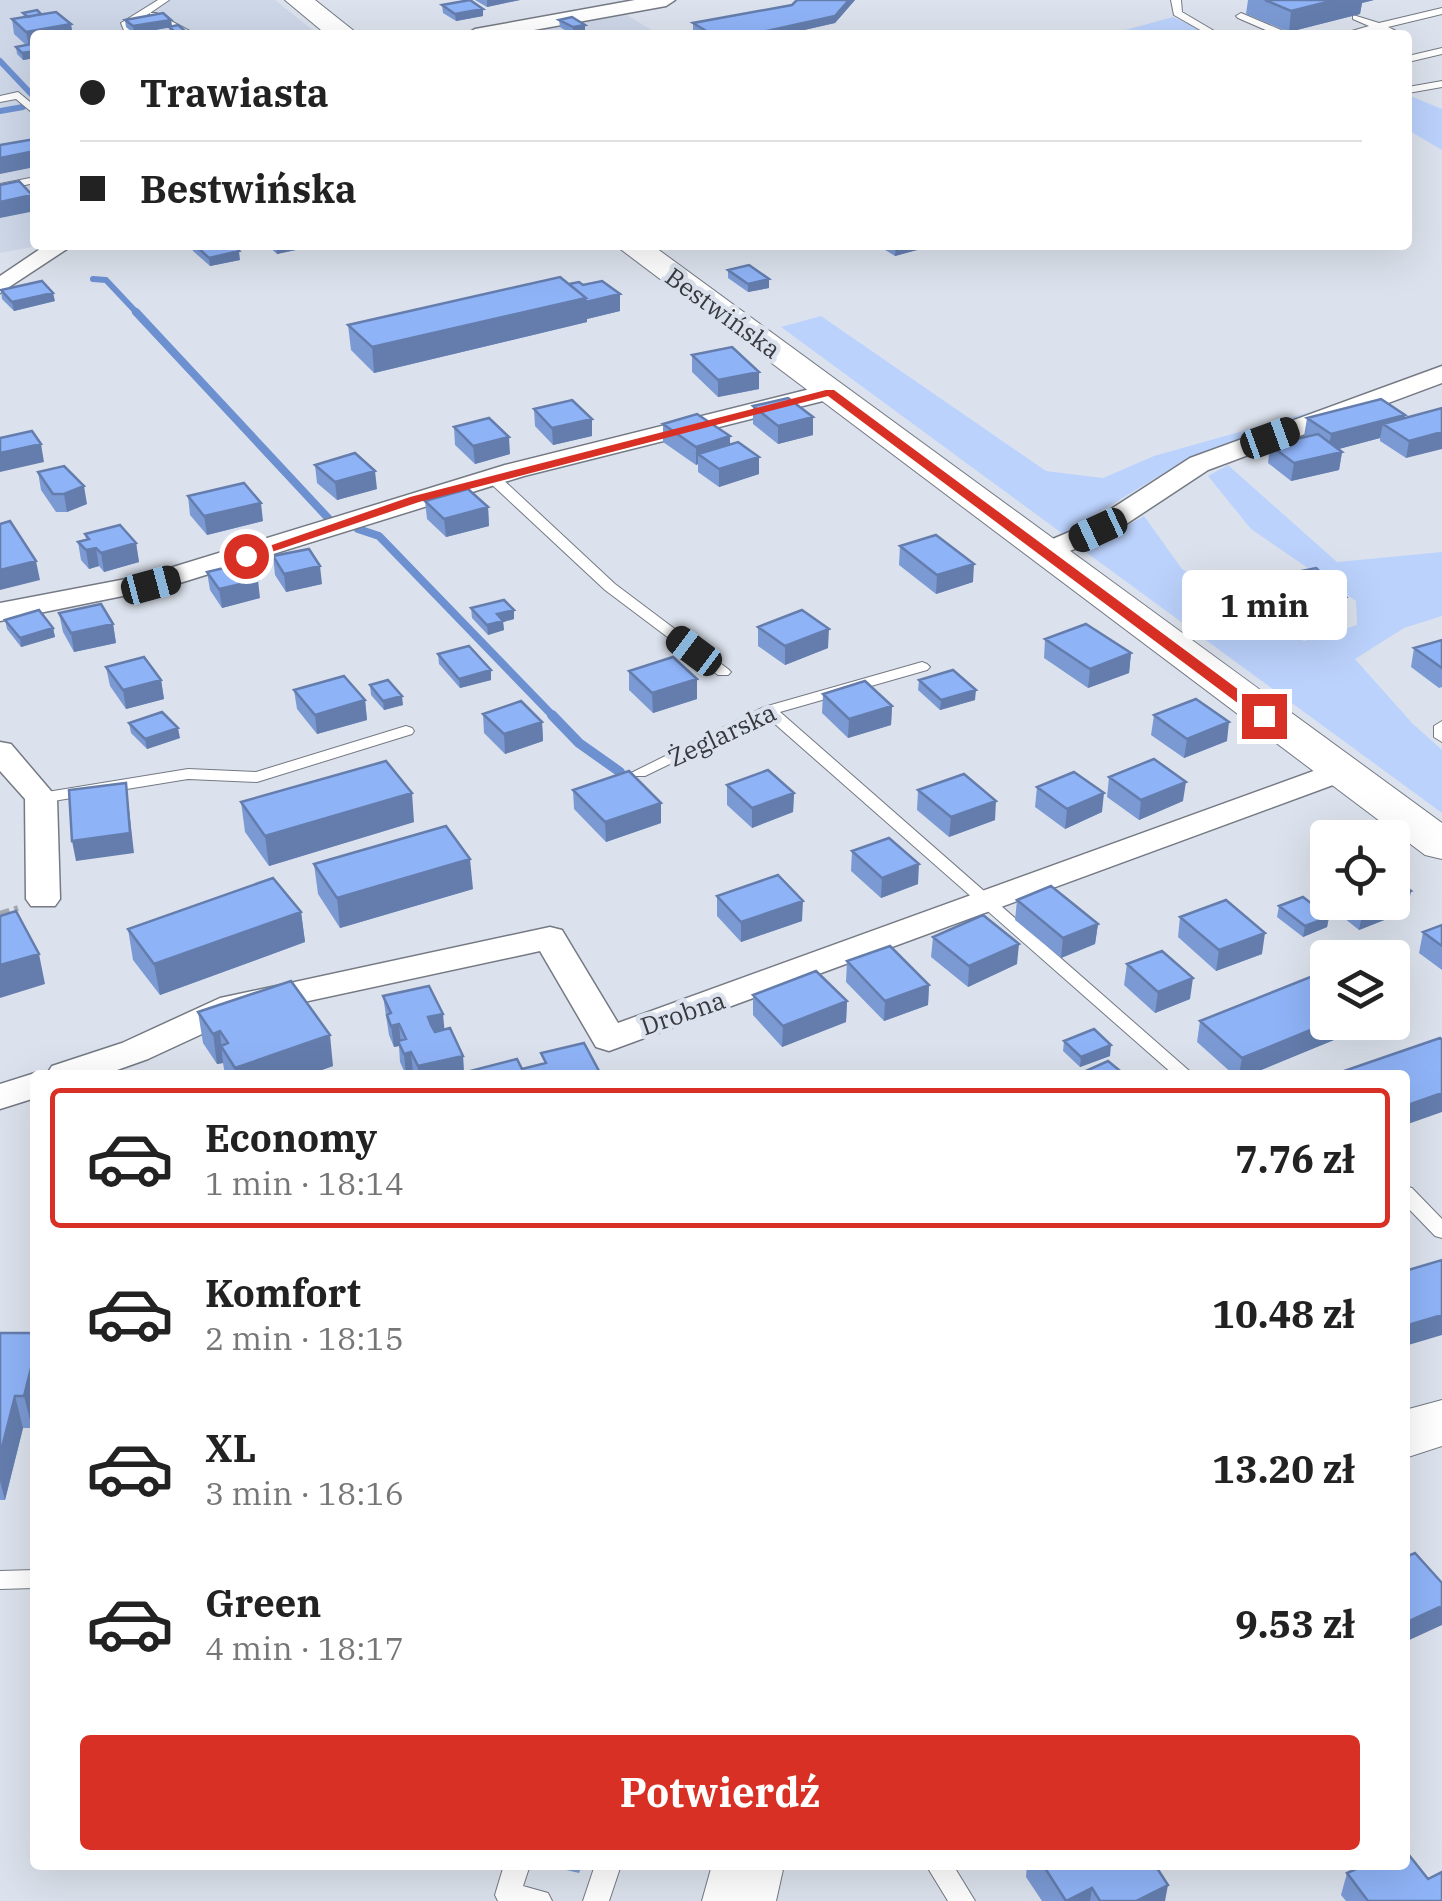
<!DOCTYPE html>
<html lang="pl">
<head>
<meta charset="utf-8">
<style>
  body { margin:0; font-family:"IBM Plex Serif",serif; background:#f6f6f6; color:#222; height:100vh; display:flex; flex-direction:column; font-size:38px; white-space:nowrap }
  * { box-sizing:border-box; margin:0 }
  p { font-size:32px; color:#767676 }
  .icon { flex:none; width:55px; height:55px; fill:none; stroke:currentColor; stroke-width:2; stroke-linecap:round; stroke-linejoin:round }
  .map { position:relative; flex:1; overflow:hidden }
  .details { position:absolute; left:30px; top:1070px; width:1380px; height:800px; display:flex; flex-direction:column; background:#fff; border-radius:10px; box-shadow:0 10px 40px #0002 }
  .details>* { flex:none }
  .hud { position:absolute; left:30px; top:30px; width:1382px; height:220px; border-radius:10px; box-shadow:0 10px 40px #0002; display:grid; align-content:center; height:220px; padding:0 50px; background:#fff }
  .controls { position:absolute; left:1310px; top:820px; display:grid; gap:20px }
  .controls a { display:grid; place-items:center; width:100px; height:100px; border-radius:10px; background:#fff; box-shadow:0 10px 40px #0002; font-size:50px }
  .end { position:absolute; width:45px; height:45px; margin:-22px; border:12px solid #d93025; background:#fff; box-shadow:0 0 0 5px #fff }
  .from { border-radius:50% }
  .bubble { position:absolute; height:70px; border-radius:10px; background:#fff; box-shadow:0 10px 40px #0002; font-size:32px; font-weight:800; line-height:70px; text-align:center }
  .car { position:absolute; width:30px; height:60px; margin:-30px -15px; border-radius:12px; box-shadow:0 0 8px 2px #0007; background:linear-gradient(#222 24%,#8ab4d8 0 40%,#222 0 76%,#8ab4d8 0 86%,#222 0) }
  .hud b { display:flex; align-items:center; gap:35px; height:95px; font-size:38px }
  .hud b+b { border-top:2px solid #e0e0e0 }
  .hud i { width:25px; height:25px; background:#222 }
  ul { padding:18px 0 0; list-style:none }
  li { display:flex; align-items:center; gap:30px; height:140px; margin:0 20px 15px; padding:0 30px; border:5px solid transparent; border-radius:10px }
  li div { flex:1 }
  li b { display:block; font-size:38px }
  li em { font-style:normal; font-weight:800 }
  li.current { border-color:#d93025 }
  li>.icon { width:90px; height:90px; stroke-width:1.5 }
  .button { display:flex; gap:20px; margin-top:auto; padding:20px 50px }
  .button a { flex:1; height:115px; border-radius:10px; background:#d93025; color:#fff; font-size:40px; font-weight:800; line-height:115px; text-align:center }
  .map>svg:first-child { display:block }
</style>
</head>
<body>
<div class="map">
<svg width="1442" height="1901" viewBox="0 0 1442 1901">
  <rect width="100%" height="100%" fill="#dce2ed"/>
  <path fill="#cdd7e8" d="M0,0H275L319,35H35V245H43L0,253Z
    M620,11L660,35H494Z"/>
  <path fill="#bbd2fc" d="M1173,17L1213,35H1107Z
    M1408,95L1442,109V150L1408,130Z
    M821,316L1046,471L1103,478L1154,456L1342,403L1182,462L1063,534L781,327Z
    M1228,465L1337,562L1442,552V616L1404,628L1355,659L1412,723L1442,750V813L1083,550L1144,516L1182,569L1304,641L1357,625L1356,601L1251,529L1208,476Z"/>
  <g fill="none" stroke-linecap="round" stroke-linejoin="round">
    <path stroke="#6d90d1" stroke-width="6" d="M0,61L35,98
      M0,111L23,107
      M93,279L106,280L138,314"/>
    <path stroke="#6d90d1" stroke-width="8" d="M136,312L329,519
      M358,529L379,536L554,717"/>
    <path stroke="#6d90d1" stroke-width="10" d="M552,715L579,743L620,772"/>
    <defs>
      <path id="lane" d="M158,0H169L150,13H156L197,35H185L150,17V13L129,26L136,35H126L121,23Z
        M1171,0H1181L1182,12L1221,35H1209L1174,15Z
        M1442,8V14L1388,27L1404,35C1394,35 1385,30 1376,30C1364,30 1351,35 1338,35L1369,26L1353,19V15L1379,23Z
        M1241,13L1288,33L1290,35H1277L1238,18L1236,16Z
        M1442,48V54L1408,62V56Z
        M1442,81V87L1408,93V87Z
        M18,92L35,106V115L16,99L0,102V96Z
        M35,177V183L0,190V184Z
        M493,474L498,475L615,584L728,669L731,672L728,675H718L605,590L488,481L486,478Z
        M922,662L927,664L930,667L927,670L780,712L1194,1075H1174L767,717L645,776H633L631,773L764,707Z
        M1442,721V742L1434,737V726Z
        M406,726L412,728L414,731L412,734L257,782L188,779L41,803L33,798L41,793L188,769L256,772Z
        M1405,1186L1412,1188L1442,1219V1238L1435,1236L1405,1205Z
        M35,1570V1588L0,1589V1571Z
        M504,1865H530L523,1886L548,1893L552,1901H498L495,1895Z
        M595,1865H621L609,1901H583Z
        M926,1865H953L975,1901H948Z"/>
      <path id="street" d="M635,0H675L666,6L506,35H465L475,29Z
        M46,245H73L0,293V276Z
        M1442,366V383L1208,470L1108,536L1044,561L1034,559L1030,553L1034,547L1088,524L1190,458Z
        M830,384L839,387L843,392L839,397L524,476L167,587L0,621V603L147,575L505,465Z
        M0,742L11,744L57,798L60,899L55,906H31L26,899L25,799L0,771Z
        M1341,761L1352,764L1357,771L1352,778L609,1051L596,1047L540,951L243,1015L148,1059L103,1075H46L52,1066L122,1043L220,998L550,927L562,930L618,1023Z
        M35,1073L43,1075H35V1098L0,1109V1084Z"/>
      <path id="secondary" d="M285,0H315L359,35H327Z
        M615,245H652L1442,823V859L1425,855Z
        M1442,1400V1446L1405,1458V1410Z
        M712,1865H784L776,1901H702Z"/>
    </defs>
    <use href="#lane" stroke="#747983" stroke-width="2"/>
    <use href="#street" stroke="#747983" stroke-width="3"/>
    <use href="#secondary" stroke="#747983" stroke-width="2"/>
    <path stroke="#a4a8b1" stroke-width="6" stroke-dasharray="10 5" stroke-linecap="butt" d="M0,914L18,908"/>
    <use href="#lane" fill="#fff" fill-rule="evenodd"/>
    <use href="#street" fill="#fff" fill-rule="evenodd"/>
    <use href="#secondary" fill="#fff" fill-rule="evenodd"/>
  </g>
  <path fill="#7b9ad4" d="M475,0H520L487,7Z
    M797,0H855L835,23L782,35H701L693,30V23L792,5Z
    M1248,0H1374L1362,3L1360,14L1289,32L1246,14Z
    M442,5L483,16L456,21L443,13Z
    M37,10L35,46H33L35,48V58L23,60L17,54L16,47L26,45L14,34L12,19L24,17L23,13Z
    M125,20H171L172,27L190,35H171L169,27L134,34L126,27Z
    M559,20L585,32L573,35L560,27Z
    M192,245H231L240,260L210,266L193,251Z
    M267,245H305V248L277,254Z
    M877,245H928V247L895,256Z
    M728,270L769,279V288L748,292L728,278Z
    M569,284L620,311L587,319V322L374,373L351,350L348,325Z
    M1,290L55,301L14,311L2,299Z
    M692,355L759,372V389L718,397L692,372Z
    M753,406L813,435L778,444L753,424Z
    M1442,408L1406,458L1380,441V438L1338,449L1342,452L1339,470L1291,481L1268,463L1270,445L1306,437L1304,436L1307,418L1405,415L1404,418Z
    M534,409L592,419V436L553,445L535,426Z
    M663,424L730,444L759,474L719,487L698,472V464L696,465L663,442Z
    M454,427L510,454L475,464L455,445Z
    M315,465L377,489L337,500L317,483Z
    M38,472L87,504L67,512H56L41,490Z
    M188,496L263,521L207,535L190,515Z
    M425,501L488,507L489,526L446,537L427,519Z
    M85,534L136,543L139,562L104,572L99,566L89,569L81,560L78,542L86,540Z
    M900,546L973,582L936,594L899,565Z
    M273,556L322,584L286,592L275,575Z
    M207,572L260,598L222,608L210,590Z
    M1267,578L1346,597L1343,616L1293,625L1264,596Z
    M471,608L514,610V619L503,622L504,630L488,635L472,618Z
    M59,613L113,624L116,643L74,652L63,632Z
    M5,620L53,628L55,637L21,647L7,629Z
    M758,627L828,648L785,665L758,646Z
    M1045,639L1131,653L1129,673L1088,688L1044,658Z
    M1442,640V687L1439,688L1411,667L1414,648Z
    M438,654L491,680L460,688L439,664Z
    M106,667L161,680L164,699L126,709L110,686Z
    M629,671L697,679V699L653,713L629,690Z
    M919,680L975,700L940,710L918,690Z
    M370,685L403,705L384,710L371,695Z
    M294,690L365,700L367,720L317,734L297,709Z
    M823,694L892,706L891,725L848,738L822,713Z
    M483,714L542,722L543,741L505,754L484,733Z
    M1154,715L1227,741L1184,758L1151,735Z
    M129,723L180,738L147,749L131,733Z
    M1109,777L1183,801L1139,820L1107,797Z
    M727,785L794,793L793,812L752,828L727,805Z
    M1037,787L1102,812L1065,829L1035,807Z
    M573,790L661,823L606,842L574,809Z
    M918,790L995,820L949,837L917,810Z
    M241,802L414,822L269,866L245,832Z
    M852,851L918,884L881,898L851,871Z
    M314,864L473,889L340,928L318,894Z
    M1411,891L1407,911L1359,930L1334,910L1335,902H1392Z
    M717,896L802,921L741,942L717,916Z
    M1017,900L1098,924L1095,944L1061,958L1015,920Z
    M1279,906L1329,917L1327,927L1303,937L1277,917Z
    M301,912L305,942L160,995L133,960L128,929Z
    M1180,917L1262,954L1216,971L1178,937Z
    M1442,925V970L1419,953L1423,932Z
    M933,937L1017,964L968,987L931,957Z
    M847,961L929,985L928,1005L884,1021L846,982Z
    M1127,964L1190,999L1155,1013L1124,985Z
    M753,995L847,1001L846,1022L782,1047L753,1015Z
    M383,996L444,1030L463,1056L464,1075H414L413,1073L406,1075L400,1062L399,1046L394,1047L389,1035Z
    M198,1012L333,1066L308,1075H225L223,1063L217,1064L203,1043Z
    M1200,1021L1328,1022H1353L1351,1033L1249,1075H1234L1197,1042Z
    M1064,1041L1110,1056L1080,1067L1063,1051Z
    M0,1333H35V1414L32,1428H23L5,1500H0Z
    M545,1865H582L579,1873Z
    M1027,1865H1155L1165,1901H1042L1026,1877Z
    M1347,1873L1428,1879L1442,1901H1346L1341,1895Z"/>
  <path fill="#647dad" d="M487,0H520L487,7Z
    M849,0H855L835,23L782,35H748Z
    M1335,0H1374L1362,3L1360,14L1289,32L1291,11Z
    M483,9V16L456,21L455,14Z
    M171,20L172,27L134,34L133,26Z
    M71,24L73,35H35V46L29,47L26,32Z
    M585,25V32L573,35V27Z
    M35,51V58L23,60L22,53Z
    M35,151V167L0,174V158Z
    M32,195L35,211L0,218V202Z
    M280,245H305V248L277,254L276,246Z
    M794,245H811L794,250Z
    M896,245H928V247L895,256Z
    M239,251L240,260L210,266L209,258Z
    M769,279V288L748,292V284Z
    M53,293L55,301L14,311L12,302Z
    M620,294V311L587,319V322L374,373L372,347L586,298Z
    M759,372V389L718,397V380Z
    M1405,415L1402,432L1383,424L1380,438L1328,452L1331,434Z
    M813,417V435L778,444V426Z
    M592,419V436L553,445L552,428Z
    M1442,432V449L1406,458L1409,441Z
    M730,436V454H698V464L696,465V447Z
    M509,437L510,454L475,464L473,446Z
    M41,444L44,462L0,472V453Z
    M1342,452L1339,470L1291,481L1294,463Z
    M759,457V474L719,487V469Z
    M375,471L377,489L337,500L335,482Z
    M84,486L87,504L67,512L64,494Z
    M261,503L263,521L207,535L204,516Z
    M488,507L489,526L446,537L444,519Z
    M136,543L139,562L104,572L101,553Z
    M96,548L99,566L89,569L86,550Z
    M36,561L40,580L0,590V570Z
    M974,564L973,582L936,594L937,575Z
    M320,566L322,584L286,592L284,574Z
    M258,580L260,598L222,608L219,589Z
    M1346,597L1343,616L1293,625L1296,606Z
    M514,610V619L503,622L504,630L488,635L487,625L497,614Z
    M113,624L116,643L74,652L71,633Z
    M53,628L55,637L21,647L20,638Z
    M829,629L828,648L785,665V646Z
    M1131,653L1129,673L1088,688L1090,669Z
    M491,670V680L460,688L459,679Z
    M697,679V699L653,713L652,693Z
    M161,680L164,699L126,709L123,690Z
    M976,690L975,700L940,710L941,700Z
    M402,696L403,705L384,710L383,701Z
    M365,700L367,720L317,734L315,715Z
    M892,706L891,725L848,738L849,719Z
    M542,722L543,741L505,754L504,734Z
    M1229,722L1227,741L1184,758L1187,739Z
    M178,728L180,738L147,749L145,739Z
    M1186,782L1183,801L1139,820L1141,800Z
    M126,783L134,853L76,861L72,841Z
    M412,793L414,822L269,866L265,836Z
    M794,793L793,812L752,828V808Z
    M1104,793L1102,812L1065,829L1067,809Z
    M996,801L995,820L949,837L951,817Z
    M661,803V823L606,842L605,822Z
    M470,859L473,889L340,928L337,898Z
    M919,864L918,884L881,898L882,878Z
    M1411,891L1407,911L1359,930L1363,910L1382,902H1392V898Z
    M803,901L802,921L741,942V922Z
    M301,912L305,942L160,995L154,964Z
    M1329,917L1327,927L1303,937L1305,926Z
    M1098,924L1095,944L1061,958L1063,938Z
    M1265,933L1262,954L1216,971L1219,950Z
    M1019,944L1017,964L968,987L969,966Z
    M39,954L45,984L0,998V965Z
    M1193,978L1190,999L1155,1013L1158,992Z
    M929,985L928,1005L884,1021L885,1001Z
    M847,1001L846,1022L782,1047L783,1026Z
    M443,1014L445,1035L430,1038L428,1017Z
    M1330,1022H1353L1351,1033L1249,1075H1239L1242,1058Z
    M399,1024L401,1045L398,1041L399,1046L394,1047L391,1026Z
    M220,1031L223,1063L217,1064L213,1034Z
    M330,1035L333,1066L308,1075H236L235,1068Z
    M1111,1045L1110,1056L1080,1067L1081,1057Z
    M411,1052L413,1073L406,1075L404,1054Z
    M463,1056L464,1075H418V1066Z
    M1442,1093V1112L1405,1125V1106Z
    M1442,1315V1335L1405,1346V1326Z
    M35,1352V1414L32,1428L24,1396Z
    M15,1396L23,1428L5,1500L0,1481V1455Z
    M1442,1606V1625L1405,1642V1623Z
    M1168,1885L1165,1901H1136Z
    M1092,1888L1090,1901H1066Z"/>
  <path fill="#8fb3f7" stroke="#647dad" stroke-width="2.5" d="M470,0L483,9L455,14L442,5Z
    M797,0H849L835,16L748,35H713L693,23L792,5Z
    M1265,0H1335L1291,11Z
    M37,10L41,14L28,17L23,13Z
    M56,12L71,24L26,32L12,19Z
    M163,13L171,20L133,26L125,20Z
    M572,17L585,25L573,27L559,20Z
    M178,25L190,35H179L169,27Z
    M31,44L35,48V51L22,53L16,47Z
    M35,139V151L0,158V145Z
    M19,181L32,195L0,202V185Z
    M195,245H231L239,251L209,258Z
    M749,265L769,279L748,284L728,270Z
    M560,277L586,298L372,347L348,325Z
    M42,281L53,293L12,302L1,290Z
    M602,281L620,294L586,302V298L569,284L579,282L583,285Z
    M732,347L759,372L718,380L692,355Z
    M788,398L813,417L778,426L753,406Z
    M1381,399L1405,415L1331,434L1307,418Z
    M572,400L592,419L552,428L534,409Z
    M1442,408V432L1409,441L1383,424Z
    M697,414L730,436L696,447L663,424Z
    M489,418L509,437L473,446L454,427Z
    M32,431L41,444L0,453V438Z
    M1318,434L1342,452L1294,463L1270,445Z
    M738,442L759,457L719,469L698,454Z
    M355,453L375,471L335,482L315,465Z
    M64,466L84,486L64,494H53L38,472Z
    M244,483L261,503L204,516L188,496Z
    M468,489L488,507L444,519L425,501Z
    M10,521L36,561L0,570V524Z
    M120,525L136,543L101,553L96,548L86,550L78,542L89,539L85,534Z
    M936,535L974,564L937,575L900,546Z
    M309,549L320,566L284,574L273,556Z
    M245,563L258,580L219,589L207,572Z
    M1316,568L1346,597L1296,606L1267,578Z
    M504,600L514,610L497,614L503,621L487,625L471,608Z
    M101,604L113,624L71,633L59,613Z
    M39,610L53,628L20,638L5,620Z
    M802,610L829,629L785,646L758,627Z
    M1086,624L1131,653L1090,669L1045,639Z
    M1442,640V668L1414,648Z
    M469,646L491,670L459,679L438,654Z
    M144,657L161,680L123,690L106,667Z
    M673,657L697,679L652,693L629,671Z
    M953,670L976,690L941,700L919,680Z
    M344,676L365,700L315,715L294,690Z
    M388,680L402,696L383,701L370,685Z
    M865,681L892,706L849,719L823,694Z
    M1196,699L1229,722L1187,739L1154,715Z
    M521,701L542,722L504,734L483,714Z
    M162,712L178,728L145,739L129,723Z
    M1154,759L1186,782L1141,800L1109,777Z
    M386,761L412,793L265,836L241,802Z
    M768,770L794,793L752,808L727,785Z
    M629,771L661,803L605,822L573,790Z
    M1074,772L1104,793L1067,809L1037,787Z
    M964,774L996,801L951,817L918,790Z
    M126,783L130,833L72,841L69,790Z
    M446,826L470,859L337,898L314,864Z
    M889,838L919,864L882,878L852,851Z
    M778,875L803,901L741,922L717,896Z
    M1392,877L1411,891L1392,898Z
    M273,878L301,912L154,964L128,929Z
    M1051,886L1098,924L1063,938L1017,900Z
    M1303,897L1329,917L1305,926L1279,906Z
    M1226,900L1265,933L1219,950L1180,917Z
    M1353,902H1382L1363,910Z
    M16,911L39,954L0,965V916Z
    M983,915L1019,944L969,966L933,937Z
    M1442,925V946L1423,932Z
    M890,946L929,985L885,1001L847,961Z
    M1162,951L1193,978L1158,992L1127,964Z
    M816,971L847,1001L783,1026L753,995Z
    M1313,976L1328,989V1022H1330L1242,1058L1200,1021Z
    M291,981L330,1035L235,1068L221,1046L228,1043L220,1031L213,1034L198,1012Z
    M429,986L443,1014L428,1017L431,1025L435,1032L450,1028L463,1056L418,1066L411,1052L404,1054L398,1041L406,1039L399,1024L391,1026L387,1015L391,1013L383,996Z
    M1094,1029L1111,1045L1081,1057L1064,1041Z
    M1440,1038L1442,1040V1093L1405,1106V1075H1344L1341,1072Z
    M584,1043L599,1071L584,1075H472L470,1071L517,1059L522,1069L546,1063L541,1053Z
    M1108,1061L1125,1075H1077Z
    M1442,1260V1315L1405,1326V1271Z
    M0,1333H35V1352L24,1396H15L0,1455Z
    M1415,1553L1442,1583V1606L1405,1623V1557Z
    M1405,1850L1428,1879L1442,1872V1901H1368L1347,1873L1365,1865H1405Z
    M1043,1865H1155L1168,1885L1136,1901H1100L1092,1888L1066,1901Z"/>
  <path fill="#d93025" d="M826,390H834L1270,713V719H1259L828,396L419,502L251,559L240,556L410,497Z"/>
  <g text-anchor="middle" stroke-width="9" stroke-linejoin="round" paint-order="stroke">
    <g font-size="25" fill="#37393e" stroke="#dce2ed">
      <text transform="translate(723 313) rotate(36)" y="9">Bestwińska</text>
      <text transform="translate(722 735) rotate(-25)" y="9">Żeglarska</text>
      <text transform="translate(683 1013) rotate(-19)" y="9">Drobna</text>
    </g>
  </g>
</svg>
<div class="controls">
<a><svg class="icon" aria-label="locate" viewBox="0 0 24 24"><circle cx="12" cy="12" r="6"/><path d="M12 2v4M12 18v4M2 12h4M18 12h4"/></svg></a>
<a><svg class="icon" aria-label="layers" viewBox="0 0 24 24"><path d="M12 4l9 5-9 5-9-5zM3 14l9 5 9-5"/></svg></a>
</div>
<i class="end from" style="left:246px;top:556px"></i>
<i class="end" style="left:1264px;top:716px"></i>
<div class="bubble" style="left:1182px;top:570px;width:165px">1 min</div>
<i class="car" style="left:1270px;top:438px;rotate:70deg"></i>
<i class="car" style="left:1098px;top:530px;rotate:245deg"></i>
<i class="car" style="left:151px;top:585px;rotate:75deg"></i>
<i class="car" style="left:694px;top:651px;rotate:307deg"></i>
<div class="hud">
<b><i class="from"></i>Trawiasta</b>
<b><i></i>Bestwińska</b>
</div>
<section class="details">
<ul>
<li class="current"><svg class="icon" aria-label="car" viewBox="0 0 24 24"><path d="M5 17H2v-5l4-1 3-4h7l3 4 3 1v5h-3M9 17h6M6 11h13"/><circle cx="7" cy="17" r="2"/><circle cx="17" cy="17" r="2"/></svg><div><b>Economy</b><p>1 min · 18:14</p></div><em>7.76 zł</em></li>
<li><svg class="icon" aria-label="car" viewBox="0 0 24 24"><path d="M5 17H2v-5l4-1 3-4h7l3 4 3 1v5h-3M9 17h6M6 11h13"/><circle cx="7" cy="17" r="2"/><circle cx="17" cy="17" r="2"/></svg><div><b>Komfort</b><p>2 min · 18:15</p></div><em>10.48 zł</em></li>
<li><svg class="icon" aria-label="car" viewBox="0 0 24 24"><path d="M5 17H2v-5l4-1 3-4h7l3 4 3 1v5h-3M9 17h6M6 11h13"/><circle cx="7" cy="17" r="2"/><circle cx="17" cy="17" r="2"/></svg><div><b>XL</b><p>3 min · 18:16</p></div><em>13.20 zł</em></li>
<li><svg class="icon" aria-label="car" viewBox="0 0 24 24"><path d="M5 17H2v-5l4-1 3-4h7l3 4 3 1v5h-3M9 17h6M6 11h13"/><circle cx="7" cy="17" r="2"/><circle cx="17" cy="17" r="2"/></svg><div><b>Green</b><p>4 min · 18:17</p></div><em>9.53 zł</em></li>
</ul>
<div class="button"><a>Potwierdź</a></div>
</section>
</div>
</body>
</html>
